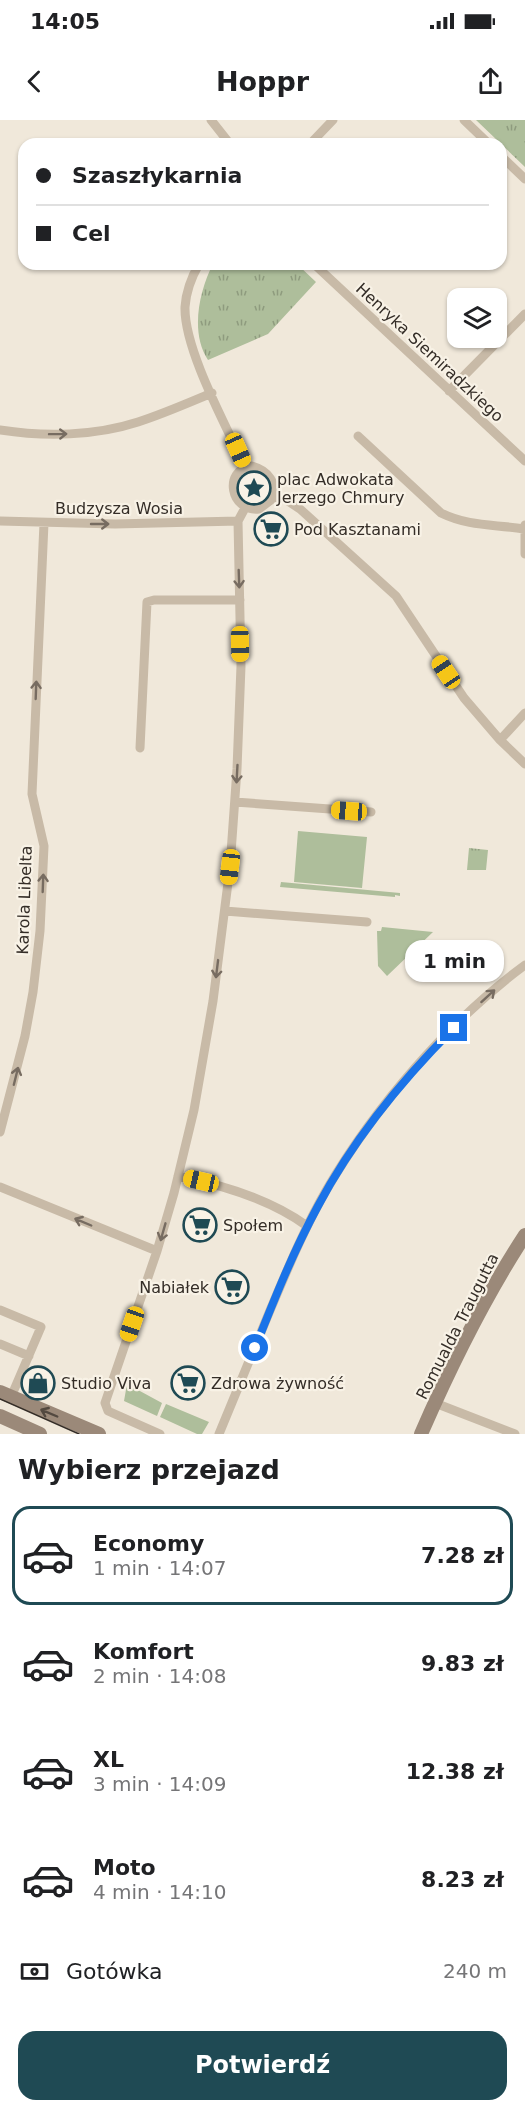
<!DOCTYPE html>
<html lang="pl">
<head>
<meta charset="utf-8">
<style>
  body { margin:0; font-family:"DejaVu Sans",sans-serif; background:#f2f2f2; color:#202124; height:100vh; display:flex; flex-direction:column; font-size:22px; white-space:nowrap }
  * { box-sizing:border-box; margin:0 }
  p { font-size:20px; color:#757577 }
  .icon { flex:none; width:33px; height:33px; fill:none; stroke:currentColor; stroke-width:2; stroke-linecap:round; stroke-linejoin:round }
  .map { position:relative; height:1314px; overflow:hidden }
  .side { display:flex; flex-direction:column; background:#fff; flex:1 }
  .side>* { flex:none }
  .top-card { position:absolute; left:18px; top:18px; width:489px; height:132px; border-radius:18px; box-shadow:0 2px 4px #0004; display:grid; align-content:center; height:132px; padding:0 18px; background:#fff }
  .tools { position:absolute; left:447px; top:168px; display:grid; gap:12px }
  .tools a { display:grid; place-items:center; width:60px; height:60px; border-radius:12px; background:#fff; box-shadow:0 2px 4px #0004; font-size:30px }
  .end { position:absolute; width:27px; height:27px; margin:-14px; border:8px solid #1a73e8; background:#fff; box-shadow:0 0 0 3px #fff }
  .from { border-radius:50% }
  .bubble { position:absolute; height:42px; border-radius:18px; background:#fff; box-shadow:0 2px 4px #0004; font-size:20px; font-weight:700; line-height:42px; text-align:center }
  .car { position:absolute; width:18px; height:36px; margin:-18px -9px; border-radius:8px; box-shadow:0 0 4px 2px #0007; background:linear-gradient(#f5c518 24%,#345 0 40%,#f5c518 0 76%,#345 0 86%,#f5c518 0) }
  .top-card b { display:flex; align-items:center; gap:21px; height:57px; font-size:22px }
  .top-card b+b { border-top:2px solid #e0e0e0 }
  .top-card i { width:15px; height:15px; background:#202124 }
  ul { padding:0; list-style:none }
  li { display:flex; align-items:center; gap:18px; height:99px; margin:0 12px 9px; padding:0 6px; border:3px solid transparent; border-radius:18px }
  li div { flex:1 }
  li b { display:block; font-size:22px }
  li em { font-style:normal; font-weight:700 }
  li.selected { border-color:#1f4a54 }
  li>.icon { width:54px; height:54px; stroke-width:1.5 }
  h2 { padding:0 18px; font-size:27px; line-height:72px }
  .pay { display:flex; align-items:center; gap:15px; height:66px; padding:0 18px; font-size:22px }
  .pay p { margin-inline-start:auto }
  .action { display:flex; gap:12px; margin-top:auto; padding:12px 18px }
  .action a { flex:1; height:69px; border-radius:18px; background:#1f4a54; color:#fff; font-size:24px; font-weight:700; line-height:69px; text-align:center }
  .status { display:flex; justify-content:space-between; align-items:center; height:42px; padding:0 30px; background:#fff; direction:ltr }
  .status svg { height:16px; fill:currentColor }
  header { display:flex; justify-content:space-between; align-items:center; height:78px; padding:0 18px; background:#fff; font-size:27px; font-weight:700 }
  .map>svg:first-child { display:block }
</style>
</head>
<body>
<div class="status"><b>14:05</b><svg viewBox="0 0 49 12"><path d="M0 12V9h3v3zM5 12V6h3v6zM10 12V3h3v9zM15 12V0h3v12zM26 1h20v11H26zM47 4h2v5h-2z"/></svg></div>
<header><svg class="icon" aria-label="back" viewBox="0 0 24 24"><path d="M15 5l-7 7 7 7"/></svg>Hoppr<svg class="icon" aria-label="share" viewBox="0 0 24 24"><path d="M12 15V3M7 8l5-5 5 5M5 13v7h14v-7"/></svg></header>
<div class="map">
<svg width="525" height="1314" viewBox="0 0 525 1314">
  <defs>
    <pattern id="park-tufts" width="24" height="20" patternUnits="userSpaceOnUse" patternTransform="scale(1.5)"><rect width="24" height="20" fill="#aebe9b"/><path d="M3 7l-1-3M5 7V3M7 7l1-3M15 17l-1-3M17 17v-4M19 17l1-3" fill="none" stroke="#8e9b7e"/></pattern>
  </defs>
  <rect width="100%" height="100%" fill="#f0e8da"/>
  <path fill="#aebe9b" d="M248,353C259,352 265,361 266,372L261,381L251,382C241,375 237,361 248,353Z
    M298,711L367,717L362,768L294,762Z
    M281,762L400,773V776L395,775V777L280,767Z
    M382,807L433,812L387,856L378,846L377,811H381Z
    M127,1264L162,1283L157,1296L124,1281Z
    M166,1284L209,1302L202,1314H197L160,1297Z"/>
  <path fill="url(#park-tufts)" d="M476,0H525V47Z
    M213,144H297L316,162L268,214L208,240C190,213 199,171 213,144Z
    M469,728L488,730L486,750H467Z"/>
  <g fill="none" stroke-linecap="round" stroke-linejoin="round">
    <path stroke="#c8baa7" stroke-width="9" d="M211,0L230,24
      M464,0L489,24
      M310,24L333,0
      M501,36L525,59
      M199,144C191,158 186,172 185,187C184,230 227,307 245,347
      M314,144L525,341
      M449,271L525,194
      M0,310C45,317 95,316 138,302C163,294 188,283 212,273
      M358,316L441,393C470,407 494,404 524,409
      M251,346C268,350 279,364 271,380L259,389C230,392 223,350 251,346Z
      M273,377L285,379L300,389L396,476L464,578L500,620L525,644
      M0,401L115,404L238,401
      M525,405V434
      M500,620L525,593
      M140,628L147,482L154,480H240
      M235,682L371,692
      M225,791L367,802
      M0,1012L25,916L33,872L40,811L44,726L32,674L44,403
      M178,1056C223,1065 270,1079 307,1106
      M0,1067L157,1131
      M0,1190L41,1207L11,1277
      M0,1224L29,1236
      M435,1283L515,1314
      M160,1314L108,1291L105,1283L157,1131L174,1073L194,990L213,881L230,747L237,649L241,546L238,401L245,388
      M219,1314C236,1272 254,1230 271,1188C288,1148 305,1107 327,1069C375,987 449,901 525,845"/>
    <path stroke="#9b8979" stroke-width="14" d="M0,1272L99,1314
      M0,1296L40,1314
      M421,1314C451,1245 484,1178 525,1115"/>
    <path stroke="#342d27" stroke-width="1.5" d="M0,1279L79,1314"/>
  </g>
  <defs><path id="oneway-shaft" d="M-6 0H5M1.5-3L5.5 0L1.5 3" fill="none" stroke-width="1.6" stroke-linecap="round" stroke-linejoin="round" transform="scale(1.5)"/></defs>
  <g stroke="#776c61">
    <use href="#oneway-shaft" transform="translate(58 314) rotate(-1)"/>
    <use href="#oneway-shaft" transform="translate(100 404)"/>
    <use href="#oneway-shaft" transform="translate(239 459) rotate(88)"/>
    <use href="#oneway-shaft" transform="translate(36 570) rotate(-88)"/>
    <use href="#oneway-shaft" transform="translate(237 654) rotate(93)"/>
    <use href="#oneway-shaft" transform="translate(43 763) rotate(-88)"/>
    <use href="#oneway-shaft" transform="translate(217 849) rotate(97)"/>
    <use href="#oneway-shaft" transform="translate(488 876) rotate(-42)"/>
    <use href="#oneway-shaft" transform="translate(16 956) rotate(-76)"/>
    <use href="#oneway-shaft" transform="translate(83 1102) rotate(-157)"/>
    <use href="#oneway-shaft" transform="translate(163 1112) rotate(106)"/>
  </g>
  <use stroke="#534940" href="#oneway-shaft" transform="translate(49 1293) rotate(-157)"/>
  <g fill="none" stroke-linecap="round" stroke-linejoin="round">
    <path stroke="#1a73e8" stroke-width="8" d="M255,1228C274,1180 293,1132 318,1086C353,1020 401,961 454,908"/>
  </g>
  <defs>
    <symbol id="sight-ring" viewBox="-11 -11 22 22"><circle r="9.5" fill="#f8f2e6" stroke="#1f4a54" stroke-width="1.5"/><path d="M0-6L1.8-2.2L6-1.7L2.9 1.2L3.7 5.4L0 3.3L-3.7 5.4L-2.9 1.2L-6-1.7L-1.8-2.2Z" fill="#1f4a54"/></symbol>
    <symbol id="supermarket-ring" viewBox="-11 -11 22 22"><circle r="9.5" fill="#f8f2e6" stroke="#1f4a54" stroke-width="1.5"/><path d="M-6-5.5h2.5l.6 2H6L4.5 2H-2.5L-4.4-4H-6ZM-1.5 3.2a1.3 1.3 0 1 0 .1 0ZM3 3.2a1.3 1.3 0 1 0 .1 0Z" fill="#1f4a54"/></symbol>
    <symbol id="shop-ring" viewBox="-11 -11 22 22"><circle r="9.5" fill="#f8f2e6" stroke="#1f4a54" stroke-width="1.5"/><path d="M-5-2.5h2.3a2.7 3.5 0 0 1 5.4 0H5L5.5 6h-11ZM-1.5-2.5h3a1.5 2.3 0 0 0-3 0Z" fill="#1f4a54"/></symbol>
  </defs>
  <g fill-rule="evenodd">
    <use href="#sight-ring" x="235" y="349" width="38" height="38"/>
    <use href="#supermarket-ring" x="252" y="390" width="38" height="38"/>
    <use href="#supermarket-ring" x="181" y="1086" width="38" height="38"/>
    <use href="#supermarket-ring" x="213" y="1148" width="38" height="38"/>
    <use href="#shop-ring" x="19" y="1244" width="38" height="38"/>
    <use href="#supermarket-ring" x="169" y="1244" width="38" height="38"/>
  </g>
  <g text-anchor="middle" stroke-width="4.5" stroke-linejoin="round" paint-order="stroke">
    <g font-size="16" fill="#342d27" stroke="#f8f2e6">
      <text transform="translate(430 232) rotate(43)" y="6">Henryka Siemiradzkiego</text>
      <text x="119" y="394">Budzysza Wosia</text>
      <text transform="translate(24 780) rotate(-88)" y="6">Karola Libelta</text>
      <text transform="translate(457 1206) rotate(-63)" y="6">Romualda Traugutta</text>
    </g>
    <g font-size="16" fill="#342d27" stroke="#f8f2e6" text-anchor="start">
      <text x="277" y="365">plac Adwokata<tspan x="277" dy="18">Jerzego Chmury</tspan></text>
      <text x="294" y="415">Pod Kasztanami</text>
      <text x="223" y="1111">Społem</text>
      <text x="209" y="1173" text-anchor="end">Nabiałek</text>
      <text x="61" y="1269">Studio Viva</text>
      <text x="211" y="1269">Zdrowa żywność</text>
    </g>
  </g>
</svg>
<div class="tools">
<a><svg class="icon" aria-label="layers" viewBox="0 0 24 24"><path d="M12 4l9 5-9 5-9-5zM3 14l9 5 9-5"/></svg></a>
</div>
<i class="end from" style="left:255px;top:1228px"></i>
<i class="end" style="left:454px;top:908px"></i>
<div class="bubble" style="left:405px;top:820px;width:99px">1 min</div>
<i class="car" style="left:238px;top:330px;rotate:156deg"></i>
<i class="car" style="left:240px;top:524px;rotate:179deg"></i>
<i class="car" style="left:446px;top:552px;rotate:326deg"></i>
<i class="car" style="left:349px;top:691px;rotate:274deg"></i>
<i class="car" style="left:230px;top:747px;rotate:187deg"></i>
<i class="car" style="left:201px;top:1061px;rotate:283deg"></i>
<i class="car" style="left:132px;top:1204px;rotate:199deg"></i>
<div class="top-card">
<b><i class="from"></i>Szaszłykarnia</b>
<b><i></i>Cel</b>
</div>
</div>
<section class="side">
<h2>Wybierz przejazd</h2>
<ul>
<li class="selected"><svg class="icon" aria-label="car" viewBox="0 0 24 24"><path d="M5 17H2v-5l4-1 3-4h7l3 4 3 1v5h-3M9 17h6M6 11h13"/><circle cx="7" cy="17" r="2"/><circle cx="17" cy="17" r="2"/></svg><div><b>Economy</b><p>1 min · 14:07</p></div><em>7.28 zł</em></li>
<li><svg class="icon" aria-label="car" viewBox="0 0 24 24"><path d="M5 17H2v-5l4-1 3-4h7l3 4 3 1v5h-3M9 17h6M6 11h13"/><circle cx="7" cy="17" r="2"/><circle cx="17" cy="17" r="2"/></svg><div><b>Komfort</b><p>2 min · 14:08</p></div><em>9.83 zł</em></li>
<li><svg class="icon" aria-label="car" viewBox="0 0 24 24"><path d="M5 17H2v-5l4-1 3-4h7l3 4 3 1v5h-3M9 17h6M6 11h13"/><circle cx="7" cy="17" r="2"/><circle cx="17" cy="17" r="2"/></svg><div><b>XL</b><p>3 min · 14:09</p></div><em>12.38 zł</em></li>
<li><svg class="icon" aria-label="car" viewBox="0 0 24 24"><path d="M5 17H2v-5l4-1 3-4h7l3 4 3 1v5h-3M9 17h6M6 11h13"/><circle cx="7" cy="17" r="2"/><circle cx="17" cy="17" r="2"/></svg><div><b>Moto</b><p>4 min · 14:10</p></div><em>8.23 zł</em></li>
</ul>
<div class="pay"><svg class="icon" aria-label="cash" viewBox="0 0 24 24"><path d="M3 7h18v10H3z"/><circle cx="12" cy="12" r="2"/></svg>Gotówka<p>240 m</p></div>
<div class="action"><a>Potwierdź</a></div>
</section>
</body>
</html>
